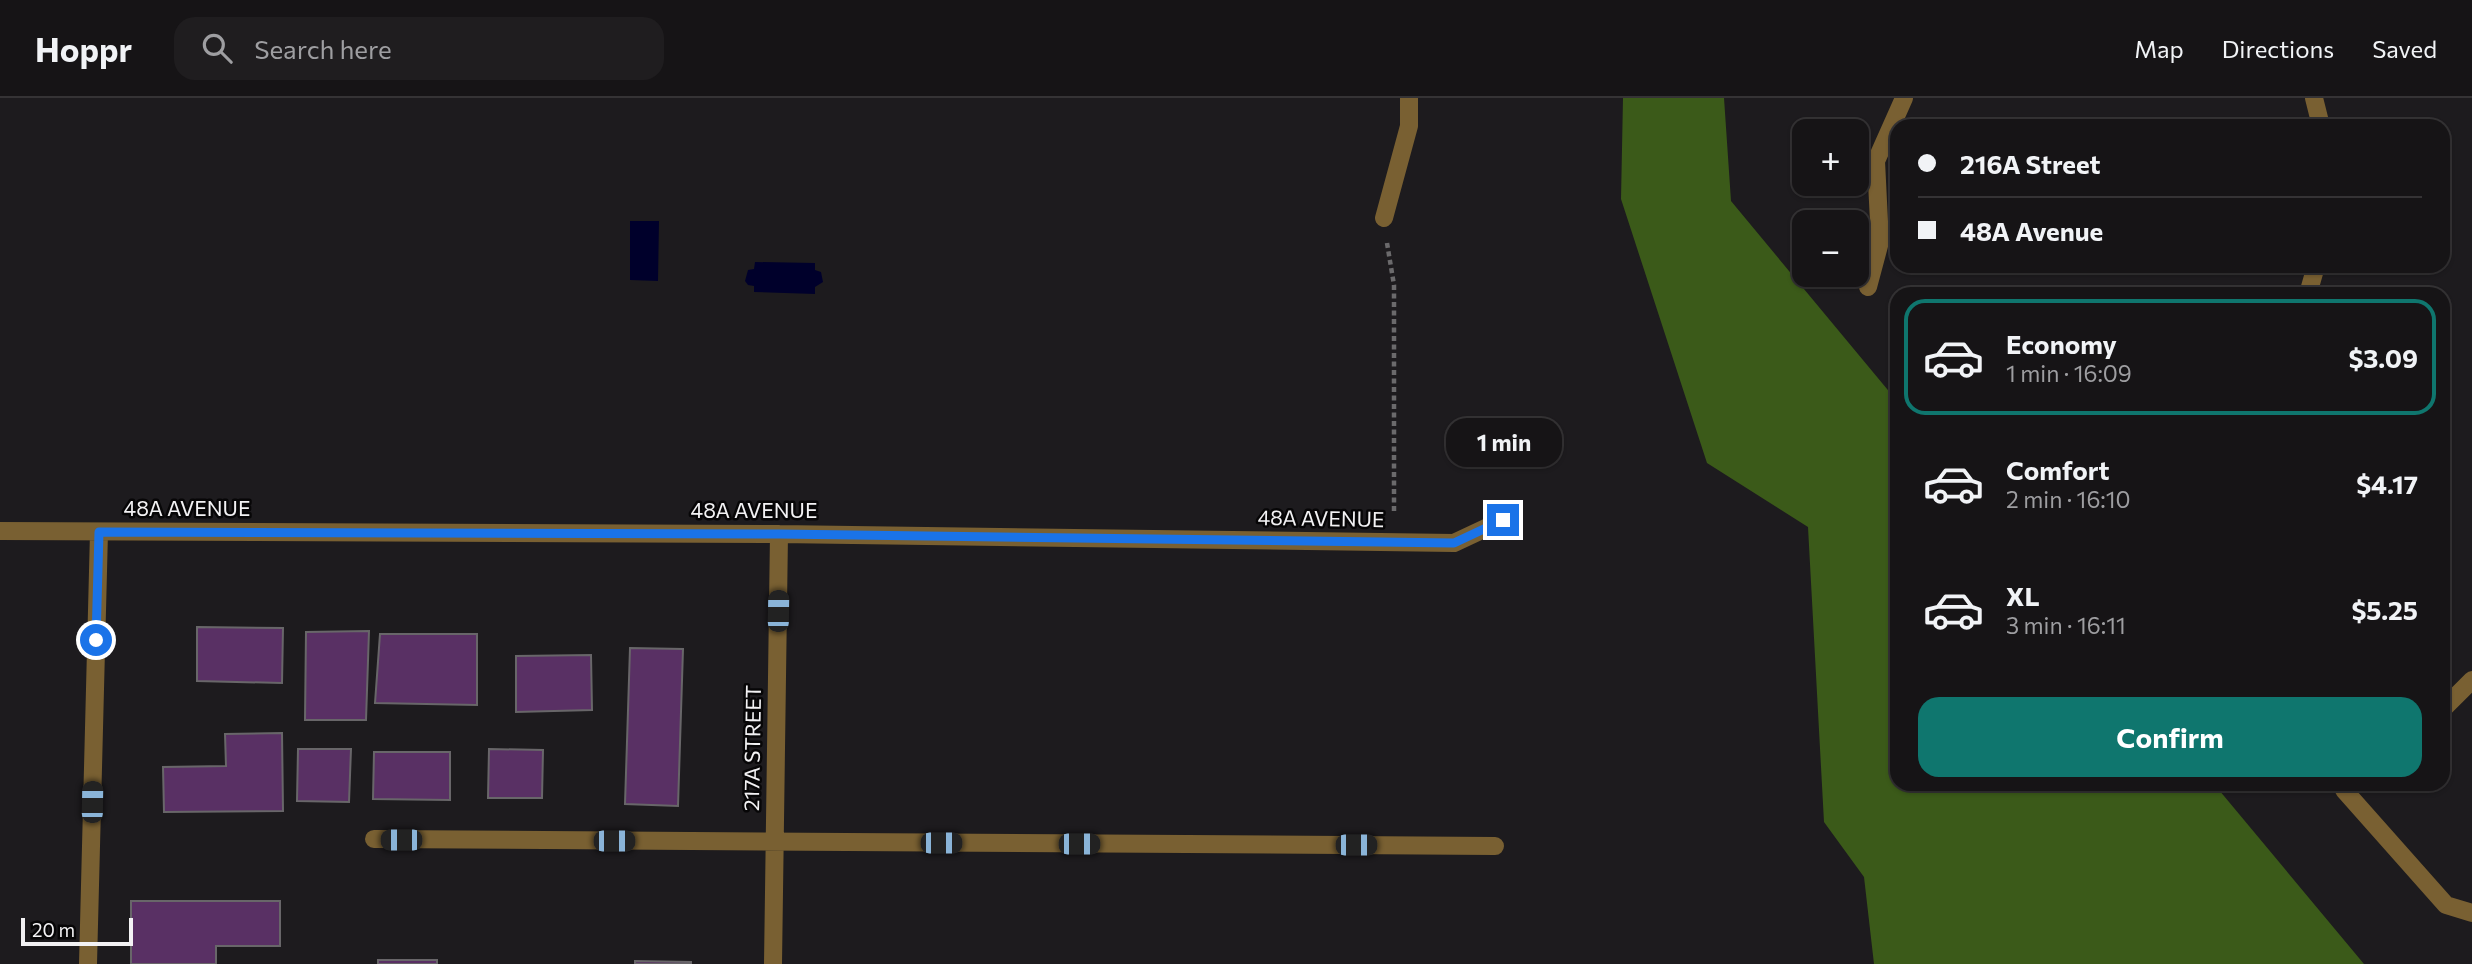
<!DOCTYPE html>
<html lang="en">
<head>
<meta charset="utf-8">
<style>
  body { margin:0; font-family:Commissioner,sans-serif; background:#1f1d1f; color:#f1f3f6; height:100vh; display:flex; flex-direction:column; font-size:26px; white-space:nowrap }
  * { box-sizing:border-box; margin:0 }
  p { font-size:23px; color:#9e9ea1 }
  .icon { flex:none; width:38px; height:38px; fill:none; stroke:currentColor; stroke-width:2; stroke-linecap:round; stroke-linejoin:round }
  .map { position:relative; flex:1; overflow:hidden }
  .details { position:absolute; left:1890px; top:189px; width:560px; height:504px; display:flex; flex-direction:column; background:#161416; border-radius:21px; box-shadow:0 2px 5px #0004,0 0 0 2px #353335 }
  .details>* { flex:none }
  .banner { position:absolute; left:1890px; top:21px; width:560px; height:154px; border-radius:21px; box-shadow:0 2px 5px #0004,0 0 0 2px #353335; display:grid; align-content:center; height:154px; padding:0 28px; background:#161416 }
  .tools { position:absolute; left:1792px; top:21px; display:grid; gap:14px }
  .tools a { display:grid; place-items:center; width:77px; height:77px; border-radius:14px; background:#161416; box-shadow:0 2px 5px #0004,0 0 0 2px #353335; font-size:35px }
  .scale { position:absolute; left:21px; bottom:18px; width:112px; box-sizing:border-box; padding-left:7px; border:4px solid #f3f2f4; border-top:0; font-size:19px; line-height:24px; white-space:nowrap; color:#f3f2f4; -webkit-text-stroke:5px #070607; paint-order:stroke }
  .end { position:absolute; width:32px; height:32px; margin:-16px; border:9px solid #1a73e8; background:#fff; box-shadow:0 0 0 4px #fff }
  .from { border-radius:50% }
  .bubble { position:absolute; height:49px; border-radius:21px; background:#161416; box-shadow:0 2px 5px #0004,0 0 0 2px #353335; font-size:23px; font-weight:700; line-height:49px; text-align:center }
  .car { position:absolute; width:21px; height:42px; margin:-21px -10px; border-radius:9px; box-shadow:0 0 5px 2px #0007; background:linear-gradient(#222 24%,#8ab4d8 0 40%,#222 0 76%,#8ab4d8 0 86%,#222 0) }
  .banner b { display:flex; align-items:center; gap:24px; height:66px; font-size:26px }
  .banner b+b { border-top:2px solid #353335 }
  .banner i { width:18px; height:18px; background:#f1f3f6 }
  ul { padding:12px 0 0; list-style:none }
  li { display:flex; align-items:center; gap:21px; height:116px; margin:0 14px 10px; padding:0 14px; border:4px solid transparent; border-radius:21px }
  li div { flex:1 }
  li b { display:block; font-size:26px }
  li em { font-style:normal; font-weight:700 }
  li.current { border-color:#0f766e }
  li>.icon { width:63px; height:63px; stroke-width:1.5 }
  .button { display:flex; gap:14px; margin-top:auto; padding:14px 28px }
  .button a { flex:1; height:80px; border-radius:21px; background:#0f766e; color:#fff; font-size:28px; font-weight:700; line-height:80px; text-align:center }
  header { display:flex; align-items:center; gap:42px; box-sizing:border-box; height:98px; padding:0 35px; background:#161416; border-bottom:2px solid #353335 }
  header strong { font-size:33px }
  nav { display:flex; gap:38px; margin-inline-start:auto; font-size:24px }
  .search { width:490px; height:63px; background:#1f1d1f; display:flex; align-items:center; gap:18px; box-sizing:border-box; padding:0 24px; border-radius:21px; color:#9e9ea1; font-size:26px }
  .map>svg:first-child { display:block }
</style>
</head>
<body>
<header>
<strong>Hoppr</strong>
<div class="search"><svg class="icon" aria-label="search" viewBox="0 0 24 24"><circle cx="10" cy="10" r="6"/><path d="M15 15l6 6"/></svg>Search here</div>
<nav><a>Map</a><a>Directions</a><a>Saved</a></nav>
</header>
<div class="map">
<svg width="2472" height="866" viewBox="0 0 2472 866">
  <rect width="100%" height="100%" fill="#1d1b1e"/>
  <path fill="#3b5a19" d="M1623,0H1724L1731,103L1897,303V686H2214L2364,866H1874L1864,779L1824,724L1808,429L1707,365L1621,101Z"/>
  <path fill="#00002b" d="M630,123H659L658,183L630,182Z
    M755,164L815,165V172L821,174L823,184L815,189V196L754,194V188L748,187L745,183L748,172L754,171Z"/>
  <path fill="#593064" stroke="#686669" stroke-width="2" d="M197,529L283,530L282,585L197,583Z
    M369,533L366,622H305L306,534Z
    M380,536H477V607L375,605Z
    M630,550L683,551L678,708L625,706Z
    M591,557L592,612L516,614V558Z
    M282,635L283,713L164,714L163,669L226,668L225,636Z
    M298,651H351L349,704L297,703Z
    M489,651L543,652L542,700H488Z
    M374,654H450V702L373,701Z
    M131,803H280V848H216V866H131Z
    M378,862H437V866H378Z
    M635,863L691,864V866H635Z"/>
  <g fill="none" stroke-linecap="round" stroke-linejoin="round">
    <path stroke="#6b6a6c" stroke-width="4.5" stroke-dasharray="5 3.5" stroke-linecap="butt" d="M1387,145L1394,187V416"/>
    <path stroke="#796032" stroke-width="18" d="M2314,0L2321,28
      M1384,120L1409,28V0
      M1868,189L1880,144L1876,63L1904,0
      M2308,196L2316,168
      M0,433L779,436L1454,445L1503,422
      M2443,611L2472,582
      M2344,692L2446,807L2472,815
      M374,741L1495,748
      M88,866L99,434
      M773,866L779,436"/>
  </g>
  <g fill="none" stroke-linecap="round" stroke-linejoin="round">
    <path stroke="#1a73e8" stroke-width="9" d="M96,542L99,434L779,436L1454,445L1503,422"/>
  </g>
  <g text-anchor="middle" stroke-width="5" stroke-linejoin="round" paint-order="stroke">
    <g font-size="21" fill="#f3f2f4" stroke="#070607">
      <text x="187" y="418">48A AVENUE</text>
      <text x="754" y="420">48A AVENUE</text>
      <text transform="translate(1321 421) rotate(1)" y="7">48A AVENUE</text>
      <text transform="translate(753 650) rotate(-89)" y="7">217A STREET</text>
    </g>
  </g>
</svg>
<div class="tools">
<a>+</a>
<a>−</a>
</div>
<div class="scale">20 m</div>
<i class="end from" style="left:96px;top:542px"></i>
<i class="end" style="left:1503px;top:422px"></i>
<div class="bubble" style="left:1446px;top:320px;width:116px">1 min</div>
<i class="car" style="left:778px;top:513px;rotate:1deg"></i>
<i class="car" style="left:92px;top:704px;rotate:1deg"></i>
<i class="car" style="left:401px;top:742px;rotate:270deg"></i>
<i class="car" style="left:614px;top:743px;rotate:90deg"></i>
<i class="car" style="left:941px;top:745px;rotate:90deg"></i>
<i class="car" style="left:1079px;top:746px;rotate:90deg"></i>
<i class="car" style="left:1356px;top:747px;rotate:90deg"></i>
<div class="banner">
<b><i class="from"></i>216A Street</b>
<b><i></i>48A Avenue</b>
</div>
<section class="details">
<ul>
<li class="current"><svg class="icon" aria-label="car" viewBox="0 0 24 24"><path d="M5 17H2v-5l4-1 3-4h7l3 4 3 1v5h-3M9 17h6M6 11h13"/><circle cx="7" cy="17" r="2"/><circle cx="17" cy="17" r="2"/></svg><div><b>Economy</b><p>1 min · 16:09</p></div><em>$3.09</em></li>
<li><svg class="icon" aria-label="car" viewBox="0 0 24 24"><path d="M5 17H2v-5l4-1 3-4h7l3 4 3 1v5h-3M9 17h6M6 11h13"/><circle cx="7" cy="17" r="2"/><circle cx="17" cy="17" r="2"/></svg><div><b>Comfort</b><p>2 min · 16:10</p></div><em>$4.17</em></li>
<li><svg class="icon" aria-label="car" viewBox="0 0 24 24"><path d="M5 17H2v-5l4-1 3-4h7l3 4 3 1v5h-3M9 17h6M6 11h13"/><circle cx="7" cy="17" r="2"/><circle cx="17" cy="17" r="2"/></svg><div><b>XL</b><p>3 min · 16:11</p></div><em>$5.25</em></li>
</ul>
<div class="button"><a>Confirm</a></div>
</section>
</div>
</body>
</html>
